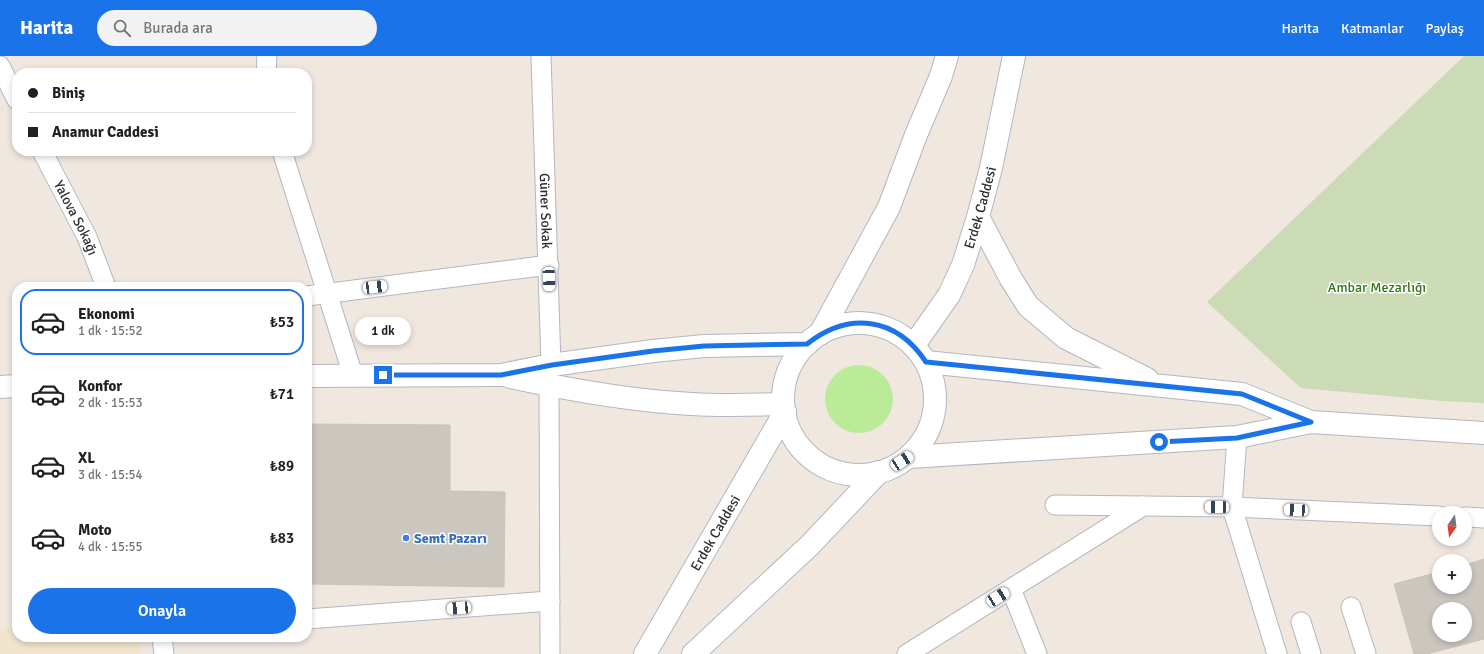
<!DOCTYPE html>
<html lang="tr">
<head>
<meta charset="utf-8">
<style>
  body { margin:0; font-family:Signika,sans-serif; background:#f2f2f2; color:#202124; height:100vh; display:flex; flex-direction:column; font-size:15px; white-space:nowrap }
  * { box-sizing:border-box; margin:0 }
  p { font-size:13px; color:#757577 }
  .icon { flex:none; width:22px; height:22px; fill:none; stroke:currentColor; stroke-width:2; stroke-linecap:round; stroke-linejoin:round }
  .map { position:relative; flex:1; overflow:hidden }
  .sheet { position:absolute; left:12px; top:226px; width:300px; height:360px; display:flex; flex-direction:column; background:#fff; border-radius:16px; box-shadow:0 2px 6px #0003 }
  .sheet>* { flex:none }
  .banner { position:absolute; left:12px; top:12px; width:300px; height:88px; border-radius:16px; box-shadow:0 2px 6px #0003; display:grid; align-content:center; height:88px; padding:0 16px; background:#fff }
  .needle { width:26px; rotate:194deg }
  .controls { position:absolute; left:1432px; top:450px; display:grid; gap:8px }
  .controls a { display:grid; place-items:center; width:40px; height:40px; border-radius:50%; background:#fff; box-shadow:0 2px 6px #0003; font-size:20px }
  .end { position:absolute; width:18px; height:18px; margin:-9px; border:5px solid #1a73e8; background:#fff; box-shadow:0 0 0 2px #fff }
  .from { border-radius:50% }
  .bubble { position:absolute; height:28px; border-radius:14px; background:#fff; box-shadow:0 2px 6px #0003; font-size:13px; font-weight:600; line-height:28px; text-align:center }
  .car { position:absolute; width:12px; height:24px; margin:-12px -6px; border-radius:5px; box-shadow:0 0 3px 1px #0007; background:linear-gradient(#fff 24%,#345 0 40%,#fff 0 76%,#345 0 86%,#fff 0) }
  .banner b { display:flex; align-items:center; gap:14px; height:38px; font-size:15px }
  .banner b+b { border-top:1px solid #e0e0e0 }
  .banner i { width:10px; height:10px; background:#202124 }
  ul { padding:7px 0 0; list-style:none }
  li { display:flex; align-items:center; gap:12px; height:66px; margin:0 8px 6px; padding:0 8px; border:2px solid transparent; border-radius:16px }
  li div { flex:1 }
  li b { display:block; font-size:15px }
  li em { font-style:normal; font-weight:600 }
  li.selected { border-color:#1a73e8 }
  li>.icon { width:36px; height:36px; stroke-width:1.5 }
  .action { display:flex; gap:8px; margin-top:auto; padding:8px 16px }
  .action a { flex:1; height:46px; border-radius:24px; background:#1a73e8; color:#fff; font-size:16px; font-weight:600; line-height:46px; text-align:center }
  header { display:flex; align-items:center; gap:24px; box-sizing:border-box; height:56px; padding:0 20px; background:#1a73e8; color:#fff }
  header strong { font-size:19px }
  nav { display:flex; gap:22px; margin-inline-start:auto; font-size:14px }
  .search { width:280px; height:36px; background:#f2f2f2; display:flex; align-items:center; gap:10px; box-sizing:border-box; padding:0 14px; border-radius:22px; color:#757577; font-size:15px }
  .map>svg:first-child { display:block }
</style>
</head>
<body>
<header>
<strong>Harita</strong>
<div class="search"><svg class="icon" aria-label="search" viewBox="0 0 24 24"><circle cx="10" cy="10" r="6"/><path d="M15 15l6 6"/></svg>Burada ara</div>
<nav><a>Harita</a><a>Katmanlar</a><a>Paylaş</a></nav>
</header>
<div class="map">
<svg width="1484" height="598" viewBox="0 0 1484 598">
  <rect width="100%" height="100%" fill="#f0e7df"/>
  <path fill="#f2e4ce" d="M0,572H17V581H140V598H0Z"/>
  <path fill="#bbeb98" d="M825 343a34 34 0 1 1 68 0a34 34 0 1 1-68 0Z"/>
  <path fill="#cbdbb5" d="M1464,0H1484V347L1443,345L1301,332L1207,246Z"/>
  <path fill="#cbc6be" stroke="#ccc3b8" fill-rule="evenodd" d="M307,368L450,369V435L505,436L504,531L307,528Z
    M1484,503V583L1427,598H1414L1394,528L1439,516V531H1465V509ZM1439,553H1465V579H1439Z"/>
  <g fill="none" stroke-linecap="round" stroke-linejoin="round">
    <defs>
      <g id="street">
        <path id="s1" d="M541,0L551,309"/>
        <path d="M0,10L17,44"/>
        <path d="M266,17L267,0"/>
        <path id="s2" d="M42,95L87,181L106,231"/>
        <path d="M282,95L353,319"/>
        <path d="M307,240L549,209"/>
        <path d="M549,330L550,598"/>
        <path d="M1237,381L1232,451L1277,598"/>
        <path d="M1055,449L1232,451L1439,460"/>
        <path d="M1465,461L1484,462"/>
        <path d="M1011,533L1037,598"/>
        <path d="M1351,551L1366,598"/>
        <path d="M307,563L550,545"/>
        <path d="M1301,566L1311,598"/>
        <path d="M162,581L164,598"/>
        <path d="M907,598L1143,450"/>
      </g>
      <g id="secondary">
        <path d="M978,161L1011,223L1028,250L1066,282L1147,323"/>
        <circle cx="859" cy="343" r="76"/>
        <path d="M820,278L889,151L916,79L941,20L947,0"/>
        <path id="s3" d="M914,289L949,239L963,209L978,161L991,112L1014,0"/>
        <path d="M926,306L1242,338L1311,366"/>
        <path d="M307,320L501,319L551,309L653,295L704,290L807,288"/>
        <path d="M510,321C570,334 630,345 692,348C722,350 753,349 783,348"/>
        <path d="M0,331L17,330"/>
        <path d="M909,401L1237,381L1311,366L1484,377"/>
        <path id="s4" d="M645,598L785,356"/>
        <path d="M693,598L810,489L879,416"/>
      </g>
    </defs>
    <use href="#street" stroke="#b3b7c2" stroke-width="21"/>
    <use href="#secondary" stroke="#b3b7c2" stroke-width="24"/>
    <use href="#street" stroke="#fff" stroke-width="19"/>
    <use href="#secondary" stroke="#fff" stroke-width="22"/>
  </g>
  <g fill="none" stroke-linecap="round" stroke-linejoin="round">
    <path stroke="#1a73e8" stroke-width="5" d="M383,319H501L552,309L653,295L704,290L807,288C849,255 896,261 926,306L1242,338L1311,366L1237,382L1159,386"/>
  </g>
  <circle fill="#3f7fe0" stroke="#fff" stroke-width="1.5" cx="406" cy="482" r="4"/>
  <g text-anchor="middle" stroke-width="3" stroke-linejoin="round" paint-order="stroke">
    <g font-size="14" fill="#2e2e2e" stroke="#fff">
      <text dy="5" stroke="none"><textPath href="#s3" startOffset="154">Erdek Caddesi</textPath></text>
      <text dy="5" stroke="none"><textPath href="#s1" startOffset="155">Güner Sokak</textPath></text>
      <text dy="5" stroke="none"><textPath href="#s2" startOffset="75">Yalova Sokağı</textPath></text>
      <text dy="5" stroke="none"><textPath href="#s4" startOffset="140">Erdek Caddesi</textPath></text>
    </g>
    <g font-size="14" fill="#307414" stroke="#fff">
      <text x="1377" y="236">Ambar Mezarlığı</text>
    </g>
    <g font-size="14" font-weight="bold" fill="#366cbe" stroke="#fff" text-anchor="start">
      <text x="414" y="487">Semt Pazarı</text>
    </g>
  </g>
</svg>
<div class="controls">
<a><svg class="needle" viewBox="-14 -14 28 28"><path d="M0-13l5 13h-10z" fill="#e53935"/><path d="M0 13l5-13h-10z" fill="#757577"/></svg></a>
<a>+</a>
<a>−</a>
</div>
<i class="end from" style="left:1159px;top:386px"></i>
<i class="end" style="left:383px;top:319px"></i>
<div class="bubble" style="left:355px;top:261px;width:56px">1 dk</div>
<i class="car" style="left:549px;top:223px;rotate:178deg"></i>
<i class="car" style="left:375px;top:231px;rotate:83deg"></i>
<i class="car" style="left:902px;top:405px;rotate:57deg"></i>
<i class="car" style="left:1217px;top:451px;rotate:271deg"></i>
<i class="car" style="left:1296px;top:454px;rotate:273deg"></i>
<i class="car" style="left:998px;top:541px;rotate:58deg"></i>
<i class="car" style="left:459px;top:552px;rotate:266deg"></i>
<div class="banner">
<b><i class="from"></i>Biniş</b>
<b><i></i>Anamur Caddesi</b>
</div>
<section class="sheet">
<ul>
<li class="selected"><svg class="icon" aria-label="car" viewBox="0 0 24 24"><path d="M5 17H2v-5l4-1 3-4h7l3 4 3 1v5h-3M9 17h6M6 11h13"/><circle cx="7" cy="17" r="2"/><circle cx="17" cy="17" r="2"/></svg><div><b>Ekonomi</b><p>1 dk · 15:52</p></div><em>₺53</em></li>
<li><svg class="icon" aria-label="car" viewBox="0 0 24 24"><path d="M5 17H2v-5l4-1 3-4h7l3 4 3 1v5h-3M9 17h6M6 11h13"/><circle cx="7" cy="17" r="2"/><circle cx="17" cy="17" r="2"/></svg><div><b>Konfor</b><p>2 dk · 15:53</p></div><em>₺71</em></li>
<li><svg class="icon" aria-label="car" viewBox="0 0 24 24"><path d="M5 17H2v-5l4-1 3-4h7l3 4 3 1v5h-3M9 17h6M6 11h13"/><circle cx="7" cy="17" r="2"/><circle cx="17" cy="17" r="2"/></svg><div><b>XL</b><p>3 dk · 15:54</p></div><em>₺89</em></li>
<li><svg class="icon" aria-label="car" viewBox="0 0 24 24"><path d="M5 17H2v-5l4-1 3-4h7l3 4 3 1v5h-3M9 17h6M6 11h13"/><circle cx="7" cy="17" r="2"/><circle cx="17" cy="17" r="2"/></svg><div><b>Moto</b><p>4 dk · 15:55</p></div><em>₺83</em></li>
</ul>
<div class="action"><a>Onayla</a></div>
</section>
</div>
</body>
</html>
